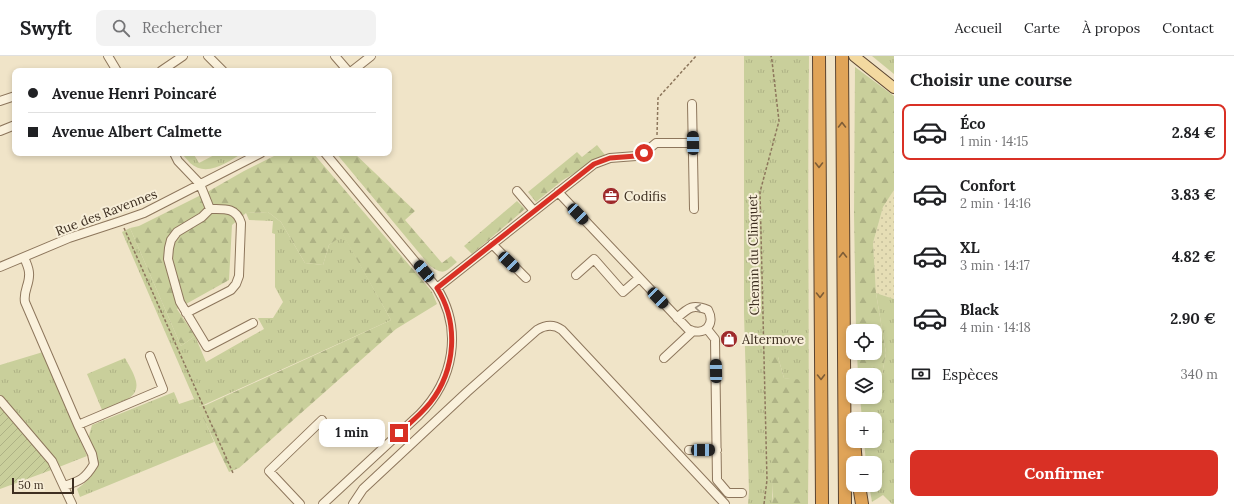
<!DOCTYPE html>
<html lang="fr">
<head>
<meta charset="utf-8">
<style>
  body { margin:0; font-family:Lora,serif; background:#f2f2f2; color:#202124; height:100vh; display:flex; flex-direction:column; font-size:15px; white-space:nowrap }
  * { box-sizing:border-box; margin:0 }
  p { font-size:13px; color:#757577 }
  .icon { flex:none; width:22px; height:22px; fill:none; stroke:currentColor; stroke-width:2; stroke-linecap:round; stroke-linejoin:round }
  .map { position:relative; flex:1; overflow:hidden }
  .drawer { display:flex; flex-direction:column; background:#fff; width:340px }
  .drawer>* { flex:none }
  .hud { position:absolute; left:12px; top:12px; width:380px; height:88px; border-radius:8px; box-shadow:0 2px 6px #0003; display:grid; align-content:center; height:88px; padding:0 16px; background:#fff }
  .controls { position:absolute; left:846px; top:268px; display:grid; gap:8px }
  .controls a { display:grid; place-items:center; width:36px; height:36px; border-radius:8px; background:#fff; box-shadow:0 2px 6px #0003; font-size:20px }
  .scale { position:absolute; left:12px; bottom:10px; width:62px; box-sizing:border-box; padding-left:4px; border:2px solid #3d2e20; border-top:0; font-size:11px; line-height:14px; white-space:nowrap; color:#3d2e20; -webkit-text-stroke:3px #f7eed8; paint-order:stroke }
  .end { position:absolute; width:18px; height:18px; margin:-9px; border:5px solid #d93025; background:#fff; box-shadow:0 0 0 2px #fff }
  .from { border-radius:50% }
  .bubble { position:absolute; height:28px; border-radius:8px; background:#fff; box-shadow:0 2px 6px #0003; font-size:13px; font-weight:800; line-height:28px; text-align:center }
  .car { position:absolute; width:12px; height:24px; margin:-12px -6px; border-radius:5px; box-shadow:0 0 3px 1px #0007; background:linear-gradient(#222 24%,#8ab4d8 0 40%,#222 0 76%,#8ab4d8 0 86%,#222 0) }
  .hud b { display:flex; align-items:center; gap:14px; height:38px; font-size:15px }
  .hud b+b { border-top:1px solid #e0e0e0 }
  .hud i { width:10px; height:10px; background:#202124 }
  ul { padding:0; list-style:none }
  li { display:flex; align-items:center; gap:12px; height:56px; margin:0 8px 6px; padding:0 8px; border:2px solid transparent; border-radius:8px }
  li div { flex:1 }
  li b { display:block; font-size:15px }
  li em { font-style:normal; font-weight:800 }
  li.current { border-color:#d93025 }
  li>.icon { width:36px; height:36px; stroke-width:1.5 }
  h2 { padding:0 16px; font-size:18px; line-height:48px }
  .pay { display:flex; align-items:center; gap:10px; height:44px; padding:0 16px; font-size:15px }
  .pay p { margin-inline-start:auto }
  .action { display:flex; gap:8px; margin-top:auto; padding:8px 16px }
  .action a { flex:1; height:46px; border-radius:8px; background:#d93025; color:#fff; font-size:16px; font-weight:800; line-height:46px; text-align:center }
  header { display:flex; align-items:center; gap:24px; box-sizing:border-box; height:56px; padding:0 20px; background:#fff; border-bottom:1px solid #e0e0e0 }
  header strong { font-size:19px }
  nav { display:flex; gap:22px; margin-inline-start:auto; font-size:14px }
  .search { width:280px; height:36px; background:#f2f2f2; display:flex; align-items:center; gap:10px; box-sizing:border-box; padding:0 14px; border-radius:8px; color:#757577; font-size:15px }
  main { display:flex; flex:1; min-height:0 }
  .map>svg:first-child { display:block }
</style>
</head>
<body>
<header>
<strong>Swyft</strong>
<div class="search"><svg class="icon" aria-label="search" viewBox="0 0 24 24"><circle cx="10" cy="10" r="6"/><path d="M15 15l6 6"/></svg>Rechercher</div>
<nav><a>Accueil</a><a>Carte</a><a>À propos</a><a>Contact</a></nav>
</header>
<main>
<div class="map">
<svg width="894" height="448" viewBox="0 0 894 448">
  <defs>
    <pattern id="farmland-dots" width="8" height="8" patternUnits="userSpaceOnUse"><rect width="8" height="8" fill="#e6deb5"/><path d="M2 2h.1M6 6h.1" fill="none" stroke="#c6bf9b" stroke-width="1.8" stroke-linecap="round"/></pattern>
    <pattern id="grass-tufts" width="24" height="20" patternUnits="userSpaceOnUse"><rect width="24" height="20" fill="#c9cf9b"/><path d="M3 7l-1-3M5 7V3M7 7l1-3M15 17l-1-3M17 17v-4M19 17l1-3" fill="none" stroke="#aeb285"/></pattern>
    <pattern id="forest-firs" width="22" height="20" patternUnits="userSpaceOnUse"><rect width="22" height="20" fill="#c9cf9b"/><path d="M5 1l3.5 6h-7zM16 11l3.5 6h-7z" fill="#aeb285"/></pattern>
    <pattern id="garden-furrows" width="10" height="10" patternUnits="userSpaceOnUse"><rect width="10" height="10" fill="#c9cf9b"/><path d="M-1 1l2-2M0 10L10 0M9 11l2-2" fill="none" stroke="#aeb285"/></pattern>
  </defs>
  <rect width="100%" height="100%" fill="#f0e4c8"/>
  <path fill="url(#farmland-dots)" d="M894,134V243L876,237L873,187L883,151Z"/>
  <path fill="url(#grass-tufts)" d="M744,0H809C807,149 810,299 808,448H802V325L784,322L778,301L772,448H748L749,436L744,258Z
    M872,0H894V18Z
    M182,97H193L199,107L218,97H243C227,106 207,122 190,107C187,103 184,101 182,97Z
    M268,156L281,166L305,207L323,209L329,189L343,178L391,264L199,351L214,386L80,441L77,433C90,423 100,415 95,396C94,392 89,386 89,381C89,378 91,373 92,369L174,336L179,348L194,343L122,176L130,172L181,290L195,280L206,306L264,273L258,262H273L283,246L275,231V178L272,177L273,165L249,164L246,157Z
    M876,237L894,243V448H892L883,439L872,446L869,429H875V407H866L864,385H875V363H862L860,341H875V328L880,329L886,297Z
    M43,296L87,400L59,411L0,349V309Z
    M125,302C128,308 133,315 135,322C143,343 117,348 102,354L87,318Z"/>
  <path fill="url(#forest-firs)" d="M855,11L894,40V134L883,151L873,187L876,237L886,297L880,329L875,328V319H858L857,297H875V275H856L854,159Z
    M597,89L605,99L563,124L536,146L528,136L577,96L582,101Z
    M280,97H313L428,231L432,236L437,248L396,273L239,412L229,416L198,351L206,349L391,264L343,179L329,189L323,209L305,207L281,166L268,156L246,157L232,169L229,224L177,253L195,280L181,290L130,172L139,170L209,135L244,115Z
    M336,97H354L415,155L405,164L442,207L451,200L457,206C444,217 444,219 430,210Z
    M517,145L525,153L472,198L464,190Z
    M770,299L778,301L784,322L802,324V448H772L773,439L770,385Z"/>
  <path fill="url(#garden-furrows)" d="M0,349L54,413L0,433Z"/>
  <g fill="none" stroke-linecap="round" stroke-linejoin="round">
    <defs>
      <path id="minor" d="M108,0L117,15
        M208,0L223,15
        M335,0L348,15
        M161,15L183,0
        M352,15L371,0
        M0,45L15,40
        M692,48L694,153
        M0,75L15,69
        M174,97L178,105L200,128L210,153C224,153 236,151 241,167L239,220L236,228L231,234L186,257
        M517,135L534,155
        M558,136L688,273C704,281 716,269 708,254C693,248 689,251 677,262
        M210,153L202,161L177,176L171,184L169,192L168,203L180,246L207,291L253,267
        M492,188L526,222
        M24,201C26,207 30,213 29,220C29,229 23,236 25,246L78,369L163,333L150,300
        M0,211L69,182L121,165L144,157L261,97
        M576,219L594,203L623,236L639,222
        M437,232L594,108L610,102L636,100L640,99L644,97L656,87H693
        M707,273L715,283L717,424L728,437H742
        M664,302L693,275
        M0,344L52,405L72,448
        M689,394H717
        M64,430C80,425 85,423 94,408L92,398L78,369
        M300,448L269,415L322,364
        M323,448L419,359C454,324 463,274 437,232L325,97
        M353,448L363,433L467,336L537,274C545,269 554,268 562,274L725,448"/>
      <path id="major" d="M854,0L894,32"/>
      <path id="highway" d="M819,0L822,448
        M842,0L845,448
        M854,385L856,407
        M859,429L862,448"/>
    </defs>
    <use href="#minor" stroke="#8d765c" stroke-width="10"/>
    <use href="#major" stroke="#5b4430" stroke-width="12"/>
    <use href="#highway" stroke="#5b4430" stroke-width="14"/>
    <path stroke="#8d765c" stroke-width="1.5" stroke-dasharray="3 2" stroke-linecap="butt" d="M657,79L658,42L696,0
      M124,172L233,417
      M764,448L767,424L760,136L779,65L772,5L771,0"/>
    <use href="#minor" stroke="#faf1dc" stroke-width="8"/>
    <use href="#major" stroke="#f3d9a0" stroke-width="10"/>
    <use href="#highway" stroke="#e0a458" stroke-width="12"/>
  </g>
  <defs><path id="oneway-chevron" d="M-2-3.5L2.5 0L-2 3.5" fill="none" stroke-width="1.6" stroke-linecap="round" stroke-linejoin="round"/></defs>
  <g stroke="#7e5d36">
    <use href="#oneway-chevron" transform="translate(842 69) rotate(-90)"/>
    <use href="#oneway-chevron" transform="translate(819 109) rotate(90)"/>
    <use href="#oneway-chevron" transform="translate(843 199) rotate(-90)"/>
    <use href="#oneway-chevron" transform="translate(820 239) rotate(89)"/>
    <use href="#oneway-chevron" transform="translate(821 321) rotate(89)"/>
  </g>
  <use stroke="#9c907e" href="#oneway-chevron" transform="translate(698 252) rotate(-175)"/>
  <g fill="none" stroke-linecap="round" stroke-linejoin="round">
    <path stroke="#d93025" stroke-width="5" d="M399,377C410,367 421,358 430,347C456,314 459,267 437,232L594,108L610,102L636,100L644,97"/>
  </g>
  <defs>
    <symbol id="office-disc" viewBox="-11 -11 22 22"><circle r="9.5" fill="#9e2a2b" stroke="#f7eed8"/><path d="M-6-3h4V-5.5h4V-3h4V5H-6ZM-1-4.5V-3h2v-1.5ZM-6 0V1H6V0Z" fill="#fff"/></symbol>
    <symbol id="shop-disc" viewBox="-11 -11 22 22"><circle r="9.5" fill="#9e2a2b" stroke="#f7eed8"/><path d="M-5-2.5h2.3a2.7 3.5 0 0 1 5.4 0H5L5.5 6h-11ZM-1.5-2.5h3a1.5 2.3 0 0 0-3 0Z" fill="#fff"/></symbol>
  </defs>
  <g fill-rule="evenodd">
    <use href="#office-disc" x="601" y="130" width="20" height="20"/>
    <use href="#shop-disc" x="719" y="273" width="20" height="20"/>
  </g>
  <g text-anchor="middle" stroke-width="4" stroke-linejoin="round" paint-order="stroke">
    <g font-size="13" fill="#3d2e20" stroke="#f7eed8" text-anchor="start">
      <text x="624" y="145">Codifis</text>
      <text x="742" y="288">Altermove</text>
    </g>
    <g font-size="13" fill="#3d2e20" stroke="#f7eed8">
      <text transform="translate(106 156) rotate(-21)" y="5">Rue des Ravennes</text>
      <text transform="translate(753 199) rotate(-91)" y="5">Chemin du Clinquet</text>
    </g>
  </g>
</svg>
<div class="controls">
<a><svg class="icon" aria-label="locate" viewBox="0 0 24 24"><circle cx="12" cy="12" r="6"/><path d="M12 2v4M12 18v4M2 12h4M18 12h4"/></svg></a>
<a><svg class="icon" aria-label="layers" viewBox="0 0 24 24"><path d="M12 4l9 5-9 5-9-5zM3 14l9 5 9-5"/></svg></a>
<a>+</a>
<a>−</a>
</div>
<div class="scale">50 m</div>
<i class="end from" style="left:644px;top:97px"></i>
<i class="end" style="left:399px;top:377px"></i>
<div class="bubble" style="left:319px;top:363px;width:66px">1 min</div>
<i class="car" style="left:693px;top:87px;rotate:359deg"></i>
<i class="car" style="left:578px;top:158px;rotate:136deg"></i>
<i class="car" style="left:509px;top:206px;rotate:134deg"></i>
<i class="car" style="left:424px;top:215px;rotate:320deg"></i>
<i class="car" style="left:658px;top:242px;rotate:136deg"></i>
<i class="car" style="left:716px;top:315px;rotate:359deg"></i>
<i class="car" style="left:703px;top:394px;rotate:89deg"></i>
<div class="hud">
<b><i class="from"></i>Avenue Henri Poincaré</b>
<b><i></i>Avenue Albert Calmette</b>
</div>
</div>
<section class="drawer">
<h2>Choisir une course</h2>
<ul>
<li class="current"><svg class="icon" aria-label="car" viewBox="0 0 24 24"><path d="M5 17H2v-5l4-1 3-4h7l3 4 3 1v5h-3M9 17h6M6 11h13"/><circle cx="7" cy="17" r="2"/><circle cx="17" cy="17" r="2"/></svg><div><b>Éco</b><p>1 min · 14:15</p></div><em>2.84 €</em></li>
<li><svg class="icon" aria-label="car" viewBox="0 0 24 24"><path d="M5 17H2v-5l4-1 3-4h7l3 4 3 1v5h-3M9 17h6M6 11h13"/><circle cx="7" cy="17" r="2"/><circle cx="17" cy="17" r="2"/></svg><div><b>Confort</b><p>2 min · 14:16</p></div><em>3.83 €</em></li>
<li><svg class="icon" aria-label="car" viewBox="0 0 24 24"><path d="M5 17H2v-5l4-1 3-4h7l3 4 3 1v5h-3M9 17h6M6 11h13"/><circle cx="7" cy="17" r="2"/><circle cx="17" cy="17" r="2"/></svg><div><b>XL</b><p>3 min · 14:17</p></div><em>4.82 €</em></li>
<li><svg class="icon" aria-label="car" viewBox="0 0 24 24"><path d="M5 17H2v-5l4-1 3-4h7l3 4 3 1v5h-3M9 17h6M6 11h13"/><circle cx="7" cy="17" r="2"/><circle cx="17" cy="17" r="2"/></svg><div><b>Black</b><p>4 min · 14:18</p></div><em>2.90 €</em></li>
</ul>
<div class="pay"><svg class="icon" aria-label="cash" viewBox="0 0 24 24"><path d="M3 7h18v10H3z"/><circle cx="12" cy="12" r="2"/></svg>Espèces<p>340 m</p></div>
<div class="action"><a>Confirmer</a></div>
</section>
</main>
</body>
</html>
